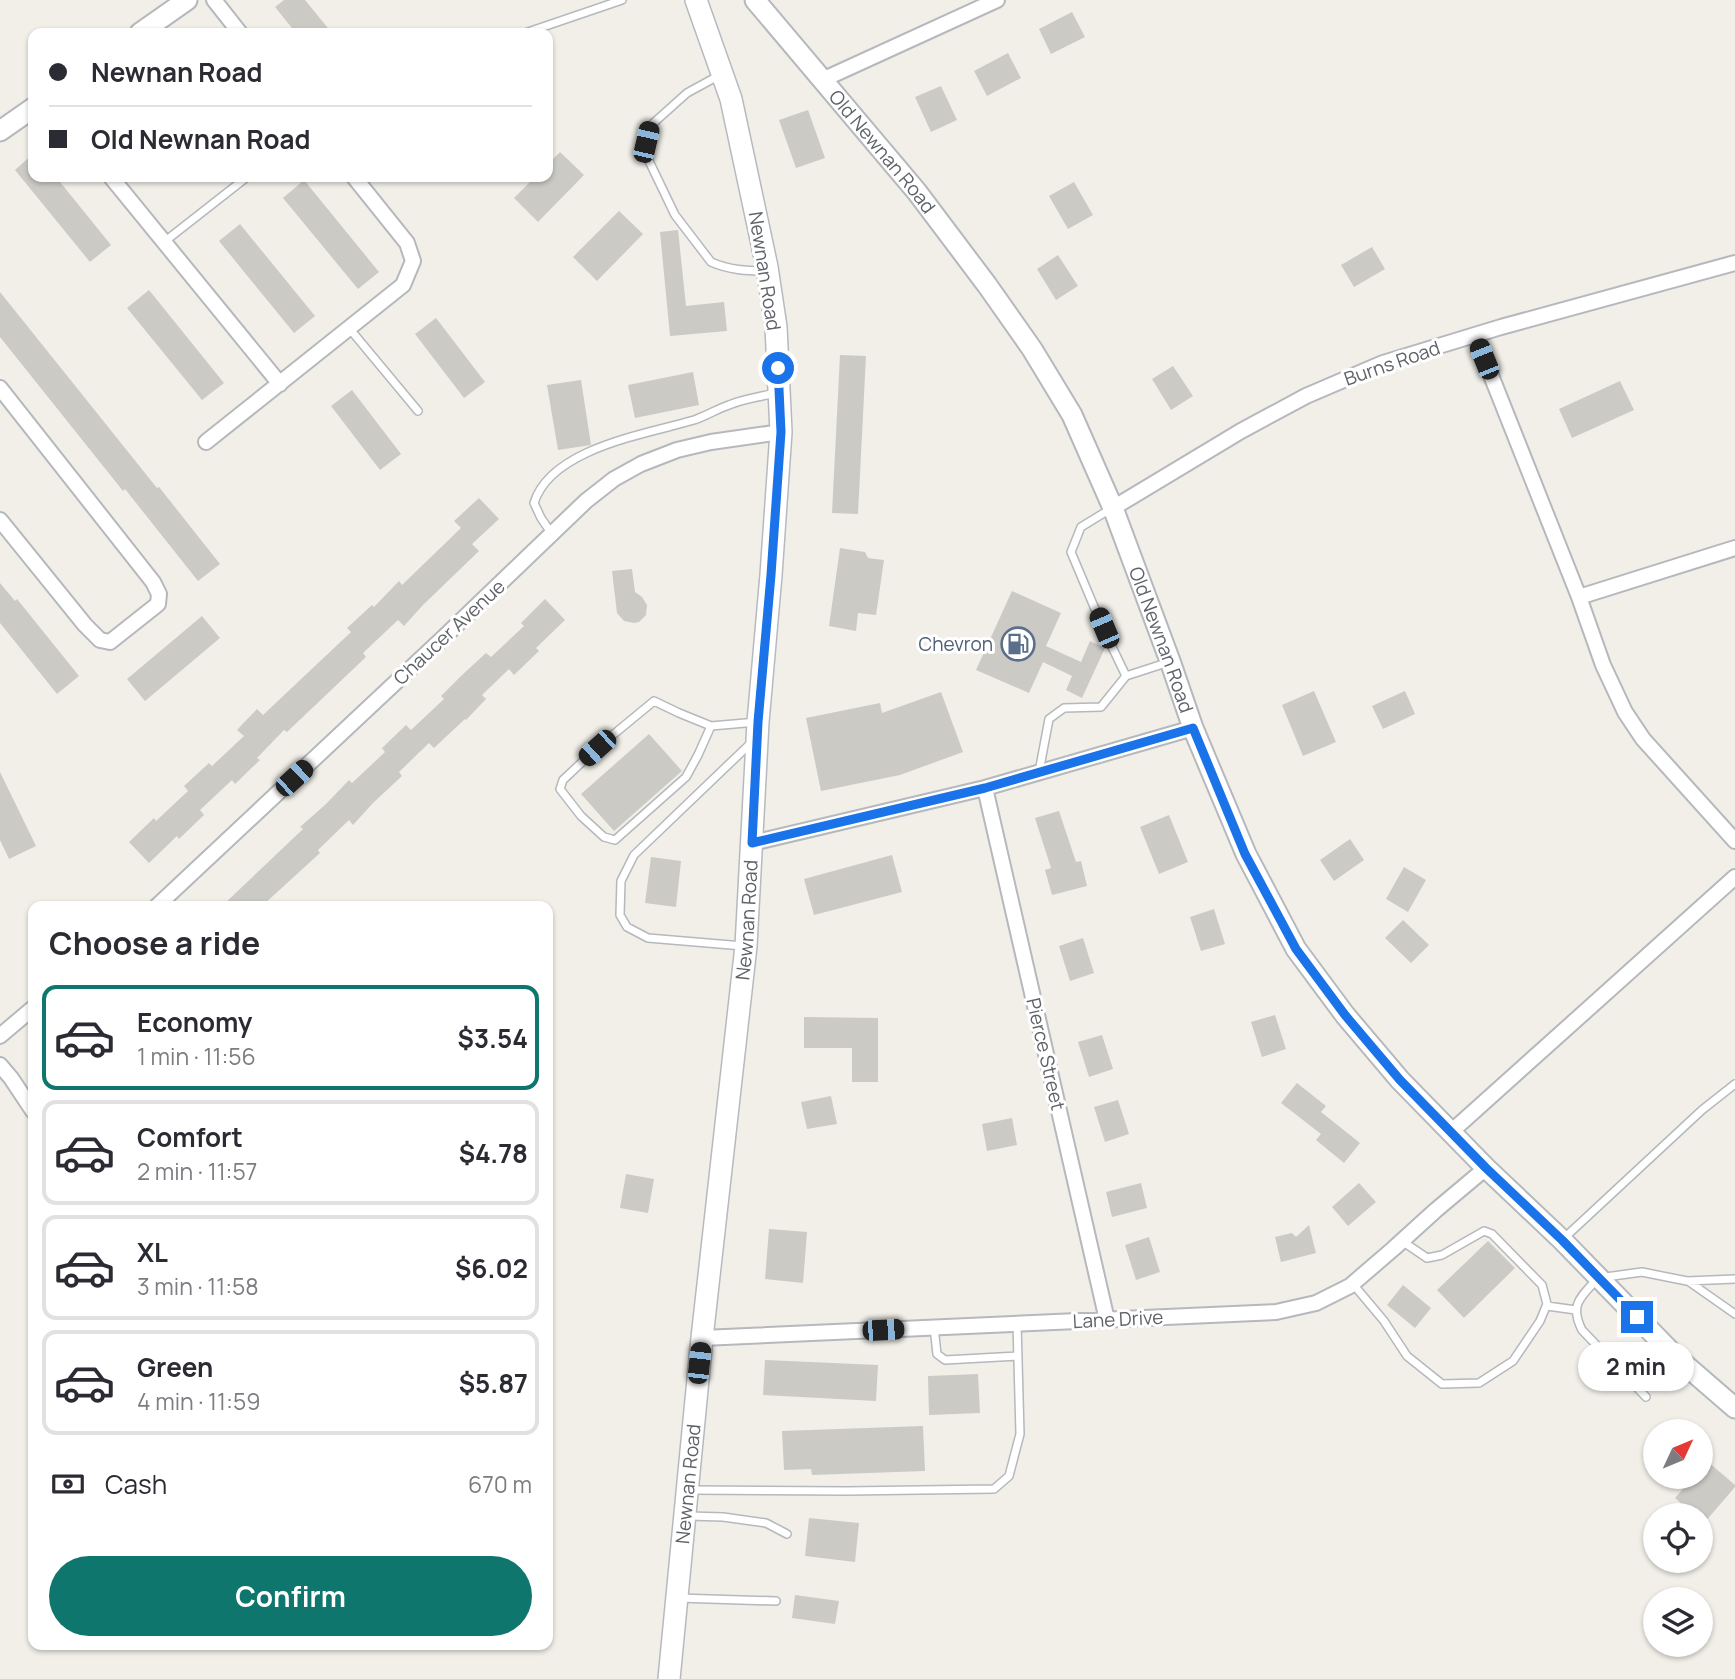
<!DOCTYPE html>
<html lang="en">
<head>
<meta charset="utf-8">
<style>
  body { margin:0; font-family:Manrope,sans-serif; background:#f2f2f3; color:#2b2b33; height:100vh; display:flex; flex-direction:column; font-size:26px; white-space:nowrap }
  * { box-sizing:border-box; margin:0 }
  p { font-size:23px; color:#7c7c81 }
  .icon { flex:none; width:38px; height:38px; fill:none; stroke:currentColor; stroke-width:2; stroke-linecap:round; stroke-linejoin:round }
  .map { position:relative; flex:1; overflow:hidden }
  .panel { position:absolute; left:28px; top:901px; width:525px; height:749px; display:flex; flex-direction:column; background:#fff; border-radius:14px; box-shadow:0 2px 5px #0004 }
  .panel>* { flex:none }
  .guide { position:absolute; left:28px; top:28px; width:525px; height:154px; border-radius:14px; box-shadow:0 2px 5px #0004; display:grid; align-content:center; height:154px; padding:0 21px; background:#fff }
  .needle { width:46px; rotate:46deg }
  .fabs { position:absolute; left:1643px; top:1419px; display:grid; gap:14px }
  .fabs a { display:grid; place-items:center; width:70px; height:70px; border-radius:50%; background:#fff; box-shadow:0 2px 5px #0004; font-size:35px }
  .end { position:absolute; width:32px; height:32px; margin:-16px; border:9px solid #1a73e8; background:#fff; box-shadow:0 0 0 4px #fff }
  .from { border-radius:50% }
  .bubble { position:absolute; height:49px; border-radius:24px; background:#fff; box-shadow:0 2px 5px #0004; font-size:23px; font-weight:700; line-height:49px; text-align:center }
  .car { position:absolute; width:21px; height:42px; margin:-21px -10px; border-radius:9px; box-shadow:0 0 5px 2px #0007; background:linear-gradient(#222 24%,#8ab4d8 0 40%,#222 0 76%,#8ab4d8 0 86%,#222 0) }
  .guide b { display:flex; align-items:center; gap:24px; height:66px; font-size:26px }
  .guide b+b { border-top:2px solid #e1e1e2 }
  .guide i { width:18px; height:18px; background:#2b2b33 }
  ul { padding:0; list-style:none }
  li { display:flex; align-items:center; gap:21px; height:105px; margin:0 14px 10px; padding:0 7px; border:4px solid #e1e1e2; border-radius:14px }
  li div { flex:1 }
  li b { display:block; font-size:26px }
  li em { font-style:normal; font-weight:700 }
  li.on { border-color:#0f766e }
  li>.icon { width:63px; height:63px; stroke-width:1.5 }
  h2 { padding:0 21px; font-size:32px; line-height:84px }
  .pay { display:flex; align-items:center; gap:18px; height:77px; padding:0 21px; font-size:26px }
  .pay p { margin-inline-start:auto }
  .button { display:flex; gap:14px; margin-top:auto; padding:14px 21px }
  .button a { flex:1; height:80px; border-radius:42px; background:#0f766e; color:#fff; font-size:28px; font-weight:700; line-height:80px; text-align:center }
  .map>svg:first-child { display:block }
</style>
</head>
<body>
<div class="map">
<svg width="1735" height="1679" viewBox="0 0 1735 1679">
  <rect width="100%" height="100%" fill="#f1efe8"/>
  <path fill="#cccac5" d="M284,0H305L332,33H296L275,7Z
    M1072,12L1085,37L1051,54L1039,29Z
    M1008,53L1021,78L987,96L974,71Z
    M941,86L957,120L931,132L915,97Z
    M808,110L825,158L796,168L779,120Z
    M560,152L584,175L538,222L514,198L535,177H548V164Z
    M33,154V177H56L111,245L90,262L15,170Z
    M304,180L379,272L358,289L283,198Z
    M1074,182L1093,215L1068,229L1049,196Z
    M619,211L643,234L597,281L573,257Z
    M240,224L315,316L294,333L219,241Z
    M678,230L686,306L724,302L727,331L670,336L660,232Z
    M1372,247L1385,269L1354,287L1341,265Z
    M1058,255L1078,286L1056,300L1037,269Z
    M149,290L224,383L202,400L127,308Z
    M0,292L157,488L159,487L220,564L198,581L125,489L123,491L0,337Z
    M436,318L485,382L464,398L415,334Z
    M840,355L866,356L858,514L832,513Z
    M1173,366L1193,396L1171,410L1152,379Z
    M693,372L699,405L635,418L628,385Z
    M581,380L591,445L558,450L547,385Z
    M1620,381L1634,410L1572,438L1559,409Z
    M352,390L401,454L380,470L331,406Z
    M479,498L499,519L472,544L479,551L423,605L404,626L398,620L363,653L366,657L287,732L284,730L257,758L260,760L235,784L232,780L200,810L204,815L179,839L177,836L149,863L129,842L154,818L156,821L188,791L184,786L209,763L212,766L244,736L237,730L257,709L263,715L351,632L347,628L372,605L374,607L399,581L402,585L461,528L454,521Z
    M840,548L865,552L868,558L884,560L876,615L858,613L856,631L829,626Z
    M632,569L635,592L642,597L647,605L646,615L639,622L634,623L624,621L617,613L612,571Z
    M0,583L15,601L17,599L79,676L57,694L0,623Z
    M1012,591L1061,613L1046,646L1081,662L1090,641L1105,648L1082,698L1066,690L1072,676L1043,662L1029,693L976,670Z
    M545,599L565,620L536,648L539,651L514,675L509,669L482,695L486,699L466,720L465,719L434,748L429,743L399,772L402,776L373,803L353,825L349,820L318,850L320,853L262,906H222L303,829L300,827L326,804L349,780L352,783L385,752L382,748L406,725L411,730L444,699L441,696L461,676L486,653L491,657L524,626L521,623Z
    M202,616L220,638L145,701L127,679Z
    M1314,691L1336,742L1303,756L1282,705Z
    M1405,691L1415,714L1383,729L1372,706Z
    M941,692L963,752L900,775L821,791L806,718L880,703L882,713Z
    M649,734L682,771L614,831L581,794Z
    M0,772L36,846L9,859L0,840Z
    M1059,811L1076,862L1081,861L1087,886L1052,895L1045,870L1051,868L1035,818Z
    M1169,815L1188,862L1159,874L1140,827Z
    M1350,839L1364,860L1334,881L1320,860Z
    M892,855L902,892L814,915L804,879Z
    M651,857L681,861L676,907L645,903Z
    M1404,867L1426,880L1408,912L1386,899Z
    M1214,909L1225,944L1201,951L1190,917Z
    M1403,920L1429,945L1411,963L1385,938Z
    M1083,938L1094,973L1070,981L1059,946Z
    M1275,1015L1286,1049L1262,1057L1251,1022Z
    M804,1017L878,1018V1082H852V1048H804Z
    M1102,1035L1113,1069L1089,1077L1078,1042Z
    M1297,1083L1326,1106L1321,1112L1360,1143L1344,1163L1316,1140L1321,1134L1281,1103Z
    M831,1096L837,1124L807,1129L801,1102Z
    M1118,1100L1129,1134L1105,1142L1094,1107Z
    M1012,1118L1017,1145L987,1151L982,1124Z
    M626,1174L654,1179L648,1213L620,1208Z
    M1141,1183L1147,1208L1112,1217L1106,1192Z
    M1359,1183L1376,1202L1348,1226L1332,1207Z
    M1309,1225L1316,1253L1281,1262L1275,1237L1292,1233L1296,1237Z
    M769,1229L807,1232L803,1283L765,1279Z
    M1149,1237L1160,1272L1136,1280L1125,1245Z
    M1488,1241L1515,1268L1464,1318L1437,1290Z
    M1403,1285L1431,1308L1415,1328L1387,1305Z
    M765,1360L878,1365L876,1401L763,1395Z
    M978,1374L980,1413L929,1415L928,1376Z
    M923,1426L925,1471L812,1475L811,1469L784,1470L782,1431Z
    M1707,1461L1735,1485V1487L1704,1523L1701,1520V1516H1696L1675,1498L1693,1477H1701V1468Z
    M809,1518L859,1523L855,1562L805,1556Z
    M795,1595L839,1601L835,1624L792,1618Z"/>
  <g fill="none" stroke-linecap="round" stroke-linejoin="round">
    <defs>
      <path id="service" d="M525,33L622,0
        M718,76L687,93L649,127L646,142L649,161L675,215L711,262C729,270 747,271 766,271
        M164,242L247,177
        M349,328L418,411
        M1112,508L1081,527L1071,552L1103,628L1126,676
        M552,534L541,518L534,503C551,448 647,434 694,420C706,416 717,409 729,405C743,399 760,397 775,393
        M711,726L698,755L686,777L615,840L604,837L581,816L560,789L563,780L597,748L654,701L679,713L711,726L757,722
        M1039,772L1049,719L1064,708L1101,707L1126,676L1169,662
        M743,946L648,938L627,927L620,915L621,881L634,855L752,742
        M1562,1240L1702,1110L1735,1084
        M1688,1281L1735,1314
        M1353,1284L1384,1321L1407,1356L1442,1384L1479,1383L1513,1361L1540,1321L1547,1304L1542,1285L1492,1234L1484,1231L1442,1255L1427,1258L1402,1241
        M1547,1306L1576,1310
        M934,1327L937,1354L945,1360L1018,1356
        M1646,1397L1582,1330C1569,1304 1581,1297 1598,1278L1642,1272L1687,1281L1735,1279
        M691,1490L847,1491L994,1489L1009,1476L1020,1434L1017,1324
        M689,1516L723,1517L766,1523L787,1534
        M678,1598L776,1601"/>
      <path id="minor" d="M214,0L240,33
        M822,80L997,0
        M111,177L280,384
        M1475,335L1579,597L1603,665L1625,712L1643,739L1735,841
        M0,388L153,582L159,594L158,604L110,642L100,640L85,625L0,520
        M206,442L403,285L413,261L407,243L354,177
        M1113,508L1241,431L1306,396L1383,363L1501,327L1735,263
        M1579,597L1735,548
        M985,788L1107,1320
        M752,843L985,788L1193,728
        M157,906L443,638L586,501L614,479L641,464L677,450L711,442L781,432
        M0,1036L33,1008
        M0,1065L11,1078L33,1111
        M1451,1132L1735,877
        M702,1338L1276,1312L1316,1303L1350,1286L1393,1249L1436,1210L1486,1168"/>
      <g id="tertiary">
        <path id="s1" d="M755,0L917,192L987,285L1032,349L1072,415L1113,508L1170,661L1193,728L1246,854L1296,949L1345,1015L1400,1080L1486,1168L1562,1240L1676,1357L1735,1408"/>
        <path d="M140,33L187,0"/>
        <path d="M0,131L33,108"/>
      </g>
      <g id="secondary">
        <path id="s2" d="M669,1679L702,1338L746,946L758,722L771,575L781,432L776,327L767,267L731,99L696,0"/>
      </g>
    </defs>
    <use href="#service" stroke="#b5b8bc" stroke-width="10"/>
    <use href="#minor" stroke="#b5b8bc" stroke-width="18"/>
    <use href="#tertiary" stroke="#b5b8bc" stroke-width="23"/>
    <use href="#secondary" stroke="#b6babf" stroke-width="24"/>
    <use href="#service" stroke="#fff" stroke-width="7"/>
    <use href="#minor" stroke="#fff" stroke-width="14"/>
    <use href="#tertiary" stroke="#fff" stroke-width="19"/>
    <use href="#secondary" stroke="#fff" stroke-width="21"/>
  </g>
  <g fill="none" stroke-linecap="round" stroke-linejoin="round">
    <path stroke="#1a73e8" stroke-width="9" d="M778,368L781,432L771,575L758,722L752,843L985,788L1193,728L1245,854L1296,949L1345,1015L1400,1080L1486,1168L1562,1240L1637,1317"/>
  </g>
  <defs>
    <symbol id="fuel-ring" viewBox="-11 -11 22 22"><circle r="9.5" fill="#fff" stroke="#5c6f8a" stroke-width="1.5"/><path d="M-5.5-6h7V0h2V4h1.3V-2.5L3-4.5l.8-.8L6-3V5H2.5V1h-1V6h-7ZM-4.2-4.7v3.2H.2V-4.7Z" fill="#5c6f8a"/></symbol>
  </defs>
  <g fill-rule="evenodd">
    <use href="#fuel-ring" x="999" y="625" width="38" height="38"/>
  </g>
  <g text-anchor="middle" stroke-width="6" stroke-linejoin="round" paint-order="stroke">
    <g font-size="19" fill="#5f6368" stroke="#fff">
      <text dy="7" stroke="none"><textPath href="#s1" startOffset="198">Old Newnan Road</textPath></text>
      <text transform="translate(765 271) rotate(81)" y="7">Newnan Road</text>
      <text transform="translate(1392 363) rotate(-19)" y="7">Burns Road</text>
      <text transform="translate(449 632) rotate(-43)" y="7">Chaucer Avenue</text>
      <text dy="7" stroke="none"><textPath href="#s1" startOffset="765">Old Newnan Road</textPath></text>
      <text dy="7" stroke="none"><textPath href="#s2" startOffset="763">Newnan Road</textPath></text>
      <text transform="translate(1046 1054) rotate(77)" y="7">Pierce Street</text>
      <text transform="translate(1118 1319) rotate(-3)" y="7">Lane Drive</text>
      <text dy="7" stroke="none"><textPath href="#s2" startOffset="196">Newnan Road</textPath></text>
    </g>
    <g font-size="19" fill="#4e5e75" stroke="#fff" text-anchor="end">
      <text x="993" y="651">Chevron</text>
    </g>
  </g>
</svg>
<div class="fabs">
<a><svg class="needle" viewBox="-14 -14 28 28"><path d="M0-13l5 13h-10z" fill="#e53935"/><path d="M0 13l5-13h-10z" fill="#7c7c81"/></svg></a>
<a><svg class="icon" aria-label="locate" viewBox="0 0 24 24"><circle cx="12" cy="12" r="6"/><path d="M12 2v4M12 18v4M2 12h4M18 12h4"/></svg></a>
<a><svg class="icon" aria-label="layers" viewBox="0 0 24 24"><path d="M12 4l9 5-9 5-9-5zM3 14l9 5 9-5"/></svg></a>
</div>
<i class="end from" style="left:778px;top:368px"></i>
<i class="end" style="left:1637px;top:1317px"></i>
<div class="bubble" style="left:1578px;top:1342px;width:116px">2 min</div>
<i class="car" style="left:646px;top:142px;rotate:13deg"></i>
<i class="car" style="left:1484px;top:359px;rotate:338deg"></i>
<i class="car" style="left:1104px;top:628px;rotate:337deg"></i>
<i class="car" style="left:597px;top:748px;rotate:228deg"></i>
<i class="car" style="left:294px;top:778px;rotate:47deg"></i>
<i class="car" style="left:883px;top:1330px;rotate:87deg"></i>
<i class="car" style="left:699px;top:1363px;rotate:6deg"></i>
<div class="guide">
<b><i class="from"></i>Newnan Road</b>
<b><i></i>Old Newnan Road</b>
</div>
<section class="panel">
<h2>Choose a ride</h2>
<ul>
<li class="on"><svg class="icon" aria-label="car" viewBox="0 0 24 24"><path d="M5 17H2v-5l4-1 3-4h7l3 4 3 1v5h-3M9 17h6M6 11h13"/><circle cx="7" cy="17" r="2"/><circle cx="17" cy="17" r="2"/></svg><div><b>Economy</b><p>1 min · 11:56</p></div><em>$3.54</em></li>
<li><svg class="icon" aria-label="car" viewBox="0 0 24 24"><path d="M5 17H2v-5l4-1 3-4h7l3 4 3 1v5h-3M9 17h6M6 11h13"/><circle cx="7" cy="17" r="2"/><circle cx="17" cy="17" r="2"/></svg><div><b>Comfort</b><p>2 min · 11:57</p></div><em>$4.78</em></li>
<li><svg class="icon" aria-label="car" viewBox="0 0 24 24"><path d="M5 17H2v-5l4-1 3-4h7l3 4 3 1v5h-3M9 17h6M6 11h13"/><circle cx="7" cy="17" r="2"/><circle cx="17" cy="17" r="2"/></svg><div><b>XL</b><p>3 min · 11:58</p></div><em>$6.02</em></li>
<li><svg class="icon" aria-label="car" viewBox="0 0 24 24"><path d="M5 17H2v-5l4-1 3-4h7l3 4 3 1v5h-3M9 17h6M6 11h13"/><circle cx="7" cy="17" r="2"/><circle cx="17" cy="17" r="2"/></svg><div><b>Green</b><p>4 min · 11:59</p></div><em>$5.87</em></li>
</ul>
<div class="pay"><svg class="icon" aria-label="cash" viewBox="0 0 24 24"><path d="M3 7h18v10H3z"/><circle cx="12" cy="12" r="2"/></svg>Cash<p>670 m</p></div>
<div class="button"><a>Confirm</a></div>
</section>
</div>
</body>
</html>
